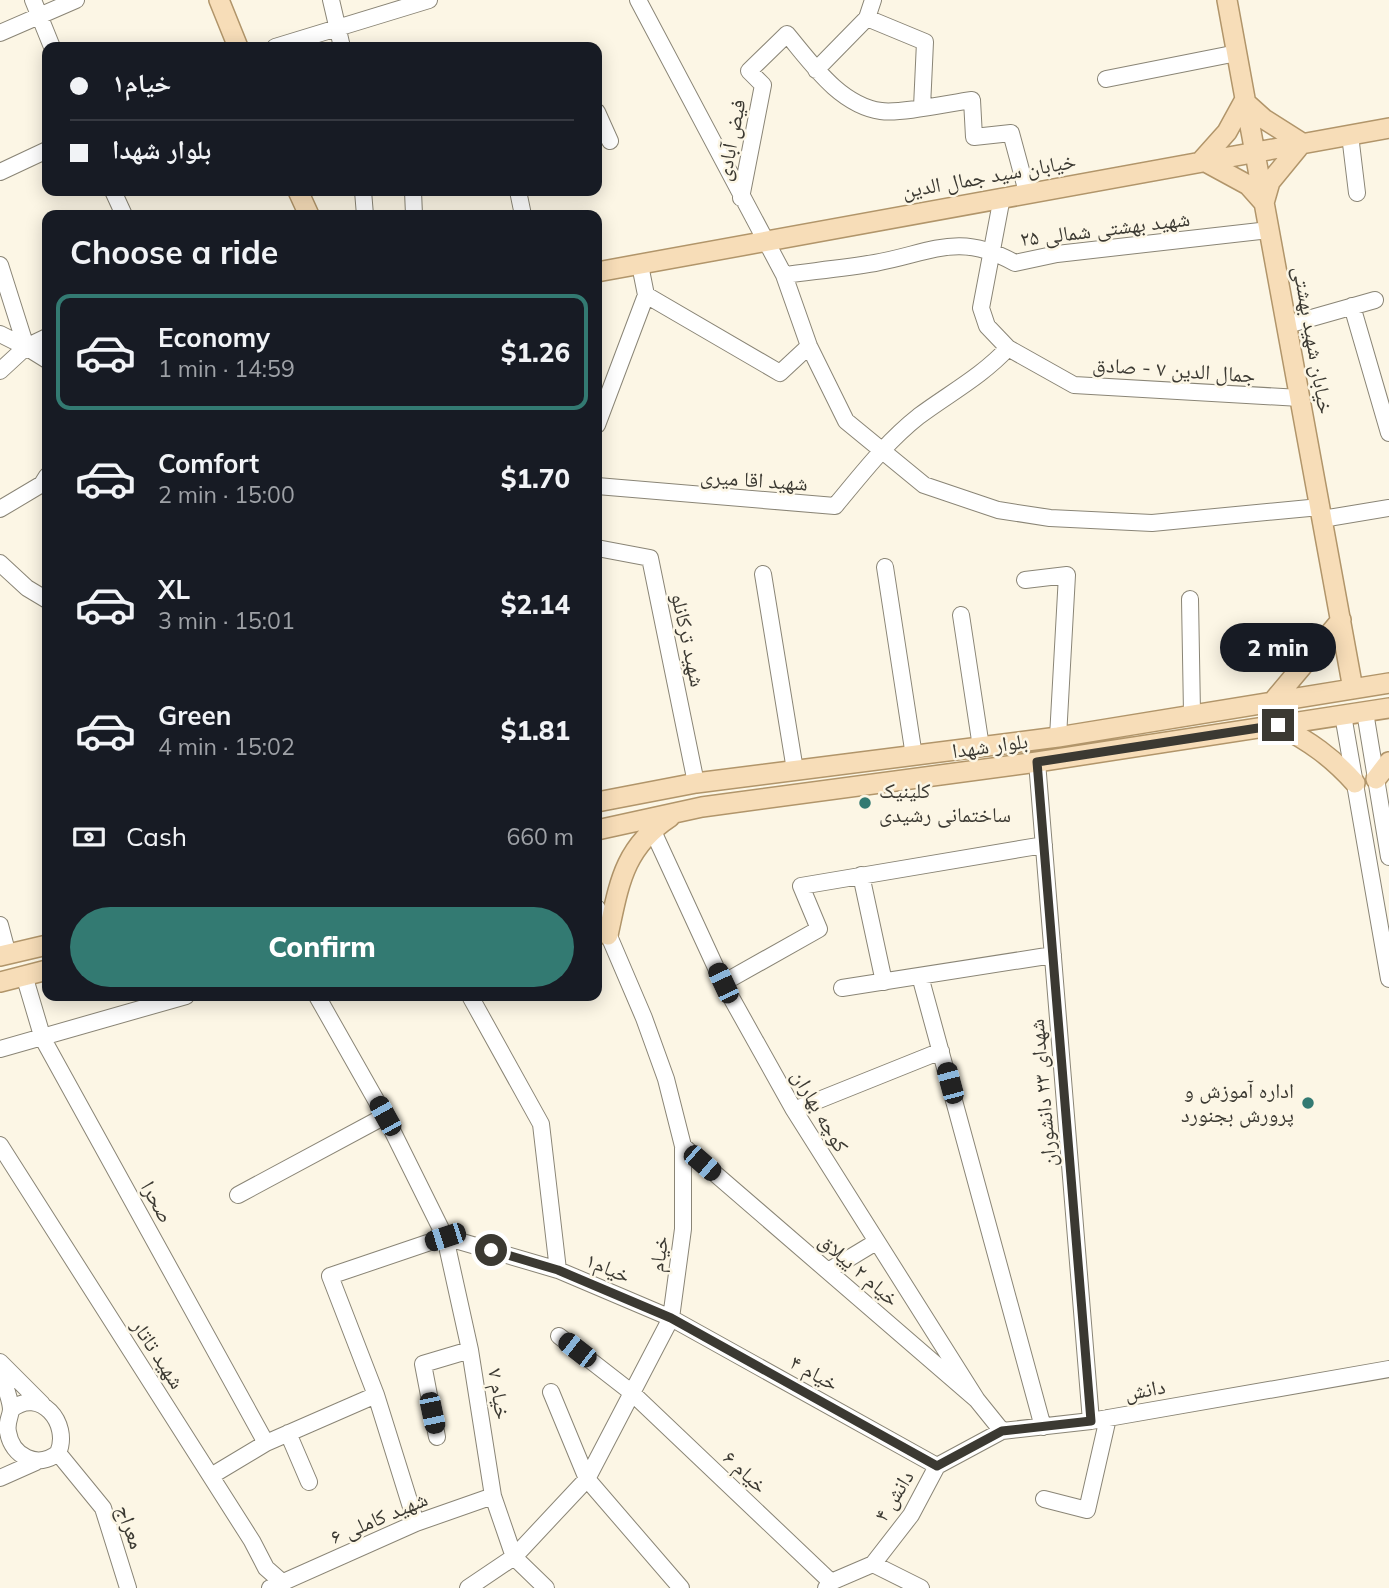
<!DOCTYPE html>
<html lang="en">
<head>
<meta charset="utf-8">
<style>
  body { margin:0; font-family:Mulish,"Noto Naskh Arabic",sans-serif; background:#20242c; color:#f1f3f6; height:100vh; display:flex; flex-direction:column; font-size:26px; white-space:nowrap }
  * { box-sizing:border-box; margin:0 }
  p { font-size:23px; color:#9ea1a6 }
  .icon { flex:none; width:38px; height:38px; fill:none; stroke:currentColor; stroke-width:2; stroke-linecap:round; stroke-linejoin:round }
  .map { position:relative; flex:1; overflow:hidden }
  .sheet { position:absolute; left:42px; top:210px; width:560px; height:791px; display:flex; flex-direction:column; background:#171b24; border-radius:14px; box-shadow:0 4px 18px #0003 }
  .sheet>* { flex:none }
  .hud { position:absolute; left:42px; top:42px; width:560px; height:154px; border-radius:14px; box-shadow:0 4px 18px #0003; display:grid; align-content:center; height:154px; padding:0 28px; background:#171b24 }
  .end { position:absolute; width:32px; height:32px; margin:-16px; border:9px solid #3b3932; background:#fff; box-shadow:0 0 0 4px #fff }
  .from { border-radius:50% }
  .bubble { position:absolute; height:49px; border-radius:24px; background:#171b24; box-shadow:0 4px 18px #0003; font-size:23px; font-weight:800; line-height:49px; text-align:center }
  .car { position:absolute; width:21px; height:42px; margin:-21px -10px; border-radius:9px; box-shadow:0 0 5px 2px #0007; background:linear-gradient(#222 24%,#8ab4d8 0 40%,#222 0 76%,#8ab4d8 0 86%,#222 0) }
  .hud b { display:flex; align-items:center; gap:24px; height:66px; font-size:26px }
  .hud b+b { border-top:2px solid #363941 }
  .hud i { width:18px; height:18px; background:#f1f3f6 }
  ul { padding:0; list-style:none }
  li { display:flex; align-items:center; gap:21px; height:116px; margin:0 14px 10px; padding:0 14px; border:4px solid transparent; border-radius:14px }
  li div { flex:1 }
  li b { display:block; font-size:26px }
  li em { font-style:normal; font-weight:800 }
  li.active { border-color:#337a72 }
  li>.icon { width:63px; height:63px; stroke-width:1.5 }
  h2 { padding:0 28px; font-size:32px; line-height:84px }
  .pay { display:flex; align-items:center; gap:18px; height:77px; padding:0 28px; font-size:26px }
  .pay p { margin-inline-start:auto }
  .primary-button { display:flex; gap:14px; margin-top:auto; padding:14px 28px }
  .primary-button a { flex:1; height:80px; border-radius:42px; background:#337a72; color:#fff; font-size:28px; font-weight:800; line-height:80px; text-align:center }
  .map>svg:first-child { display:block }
</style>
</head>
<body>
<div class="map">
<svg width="1389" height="1588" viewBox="0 0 1389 1588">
  <rect width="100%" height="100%" fill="#fcf6e5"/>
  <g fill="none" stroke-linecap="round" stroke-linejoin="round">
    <defs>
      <path id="minor" d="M33,0L52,47
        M331,0L342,47
        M638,0L784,275L809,346L846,421L924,485L998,510L1050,518L1152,523L1320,507
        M867,18L925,42L922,107
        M0,33L76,0
        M275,47L429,0
        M816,70L867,18L873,0
        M1106,79L1237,53
        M597,112L610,141
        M1350,135L1357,193
        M0,172L47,150
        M113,191L124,215
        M363,191L365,215
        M413,191L414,215
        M518,191L523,215
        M1002,197L981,308L987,326L1008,348L1074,385L1300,398
        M741,198L763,85L749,71L787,34C812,64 840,105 881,111C901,114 950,103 972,100L974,137L1011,133L1027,192
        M0,265L26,347L47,360
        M640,265L646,295L780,373L809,346
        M784,275C814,271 845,268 875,263C931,253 958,231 1015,263L1057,254L1269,230
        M1352,306L1389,433
        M1287,325L1375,300
        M0,334L26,347
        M0,371L26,347L47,337
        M597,425L646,295
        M597,486L835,506C861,475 886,442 919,416C950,393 982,376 1008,348
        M0,509L42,484L47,476
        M1322,519L1389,508
        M597,548L650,558L696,783
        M0,563L27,588L47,600
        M885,567L914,756
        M763,574L795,770
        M1025,580L1067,575L1058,737
        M1190,599L1192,713
        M961,615L981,747
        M1365,712L1389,857
        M1343,715L1389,979
        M1037,762L1091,1421
        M652,829L723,983L794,1110L977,1400
        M861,875L884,982
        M0,925L8,955
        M24,975L43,1039L266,1443
        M920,976L1043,1427
        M723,983L819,929L801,886L1044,845
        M842,988L1053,955
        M317,996L385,1116L445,1237L470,1350L493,1496L514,1557L546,1588
        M470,996L541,1124L558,1270
        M0,1049L186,996
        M794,1110L941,1051
        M0,1145L252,1541L266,1568L283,1583
        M683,1146L977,1400L1002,1431
        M238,1195L385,1116
        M445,1237L558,1270L671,1318L937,1466
        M828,1271L876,1242
        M559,1336L631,1392L831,1582
        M0,1362L42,1404
        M0,1371C3,1382 11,1399 11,1410C10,1418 6,1423 8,1432C12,1457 38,1469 58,1453C71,1423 39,1386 11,1410
        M551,1392L587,1479L681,1588
        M288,1433L309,1482
        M437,1437L423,1364L470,1350
        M58,1453L103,1508L128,1588
        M211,1476L266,1443L376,1395
        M0,1478L36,1462
        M1044,1499L1087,1510L1108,1418
        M416,1523L376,1395L330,1276L445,1237
        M873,1564L921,1588
        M270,1588L416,1523L493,1496
        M468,1588L514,1557L587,1479L671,1318L683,1229V1146L666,1079L644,1018L597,908
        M826,1588L831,1582L873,1564L911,1515L937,1466L1002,1431L1091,1421L1389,1369"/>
      <path id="major" d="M219,0L238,47
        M1227,0L1353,689
        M1244,101L1264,119L1302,143L1270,182L1264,203L1248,185L1202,160L1227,132Z
        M298,191L309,215
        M597,272L1389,128
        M1274,700L1341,620
        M1278,725C1309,741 1332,757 1355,783
        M1376,779L1389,762
        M597,802L696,783L1058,737L1389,683
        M597,830L702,807L1037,762L1389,708
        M608,935C619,885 623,848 670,817
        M0,956L47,945
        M0,982L47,970"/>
    </defs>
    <use href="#minor" stroke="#8a8576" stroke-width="18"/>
    <use href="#major" stroke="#b1956a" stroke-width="22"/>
    <use href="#minor" stroke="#fff" stroke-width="16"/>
    <use href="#major" stroke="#f7ddb8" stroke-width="19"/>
  </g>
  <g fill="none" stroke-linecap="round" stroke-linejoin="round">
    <path stroke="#3b3932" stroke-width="9" d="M491,1250L558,1270L671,1318L937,1466L1002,1431L1091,1421L1037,762L1278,725"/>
  </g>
  <g fill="#337a72" stroke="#fcf6e5" stroke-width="2.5">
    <circle cx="865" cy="803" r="7"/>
    <circle cx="1308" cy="1103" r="7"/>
  </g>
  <g text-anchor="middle" stroke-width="5" stroke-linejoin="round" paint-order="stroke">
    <g font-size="21" fill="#3b3932" stroke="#fcf6e5">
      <text transform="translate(731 140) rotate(-79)" y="7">فیض آبادی</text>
      <text transform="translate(989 176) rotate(-10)" y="7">خیابان سید جمال الدین</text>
      <text transform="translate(1105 229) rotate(-7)" y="7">۲۵ شهید بهشتی شمالی</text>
      <text transform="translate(1313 340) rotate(80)" y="7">خیابان شهید بهشتی</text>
      <text transform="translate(1174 370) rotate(4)" y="7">جمال الدین ۷ - صادق</text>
      <text transform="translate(754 480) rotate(4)" y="7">شهید اقا میری</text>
      <text transform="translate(688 640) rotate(78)" y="7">شهید ترکانلو</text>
      <text transform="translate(990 746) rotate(-8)" y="7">بلوار شهدا</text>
      <text transform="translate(1043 1093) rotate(-95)" y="7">شهدای ۲۳ دانشوران</text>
      <text transform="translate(820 1111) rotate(60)" y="7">کوچه بهاران</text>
      <text transform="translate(157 1202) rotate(61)" y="7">صحرا</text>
      <text transform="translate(659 1254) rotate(-82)" y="7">خیام</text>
      <text transform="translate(608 1268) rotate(23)" y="7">خیام۱</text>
      <text transform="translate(859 1270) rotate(41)" y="7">خیام ۲ ییلاق</text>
      <text transform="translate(158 1354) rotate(57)" y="7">شهید تاتار</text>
      <text transform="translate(814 1373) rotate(29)" y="7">خیام ۴</text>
      <text transform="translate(1145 1390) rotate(-10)" y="7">دانش</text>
      <text transform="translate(499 1394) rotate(81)" y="7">خیام ۷</text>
      <text transform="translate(745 1472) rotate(43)" y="7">خیام ۶</text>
      <text transform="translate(894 1496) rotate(-58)" y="7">دانش ۴</text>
      <text transform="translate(379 1518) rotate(-23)" y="7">شهید کاملی ۶</text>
      <text transform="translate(130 1527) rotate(70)" y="7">معراج</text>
    </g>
    <g font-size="21" fill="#3b3932" stroke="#fcf6e5" text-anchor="start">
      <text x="879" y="798">کلینیک<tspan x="879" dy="24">ساختمانی رشیدی</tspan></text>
      <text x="1294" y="1098" text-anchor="end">اداره آموزش و<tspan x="1294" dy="24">پرورش بجنورد</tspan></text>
    </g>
  </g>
</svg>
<i class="end from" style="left:491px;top:1250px"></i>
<i class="end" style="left:1278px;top:725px"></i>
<div class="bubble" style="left:1220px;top:623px;width:116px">2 min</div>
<i class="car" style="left:723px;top:983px;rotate:335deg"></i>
<i class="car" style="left:950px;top:1083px;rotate:345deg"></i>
<i class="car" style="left:385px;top:1116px;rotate:331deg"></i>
<i class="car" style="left:702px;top:1163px;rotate:131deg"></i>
<i class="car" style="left:445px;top:1237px;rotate:252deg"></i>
<i class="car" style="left:577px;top:1350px;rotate:308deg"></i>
<i class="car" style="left:432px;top:1413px;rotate:168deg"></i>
<div class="hud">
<b><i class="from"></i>خیام۱</b>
<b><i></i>بلوار شهدا</b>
</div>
<section class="sheet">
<h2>Choose a ride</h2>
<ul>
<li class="active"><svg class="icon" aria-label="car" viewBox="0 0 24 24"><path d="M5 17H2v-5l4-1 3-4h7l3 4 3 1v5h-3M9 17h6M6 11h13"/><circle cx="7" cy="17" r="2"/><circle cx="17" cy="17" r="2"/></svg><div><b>Economy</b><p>1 min · 14:59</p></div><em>$1.26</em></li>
<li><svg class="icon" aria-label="car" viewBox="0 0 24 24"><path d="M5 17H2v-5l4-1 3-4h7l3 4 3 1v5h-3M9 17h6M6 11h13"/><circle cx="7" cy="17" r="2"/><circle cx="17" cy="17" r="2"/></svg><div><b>Comfort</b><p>2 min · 15:00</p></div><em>$1.70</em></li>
<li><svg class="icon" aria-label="car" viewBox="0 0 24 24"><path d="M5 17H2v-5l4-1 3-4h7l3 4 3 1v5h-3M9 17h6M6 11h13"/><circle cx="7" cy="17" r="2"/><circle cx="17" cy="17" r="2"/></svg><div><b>XL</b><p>3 min · 15:01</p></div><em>$2.14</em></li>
<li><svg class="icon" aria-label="car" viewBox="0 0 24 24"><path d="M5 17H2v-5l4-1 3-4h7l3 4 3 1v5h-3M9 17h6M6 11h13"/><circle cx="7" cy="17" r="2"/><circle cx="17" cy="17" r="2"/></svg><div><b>Green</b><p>4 min · 15:02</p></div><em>$1.81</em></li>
</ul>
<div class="pay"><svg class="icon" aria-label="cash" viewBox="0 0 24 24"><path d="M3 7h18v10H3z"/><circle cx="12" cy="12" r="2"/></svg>Cash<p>660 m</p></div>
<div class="primary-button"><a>Confirm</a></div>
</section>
</div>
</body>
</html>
